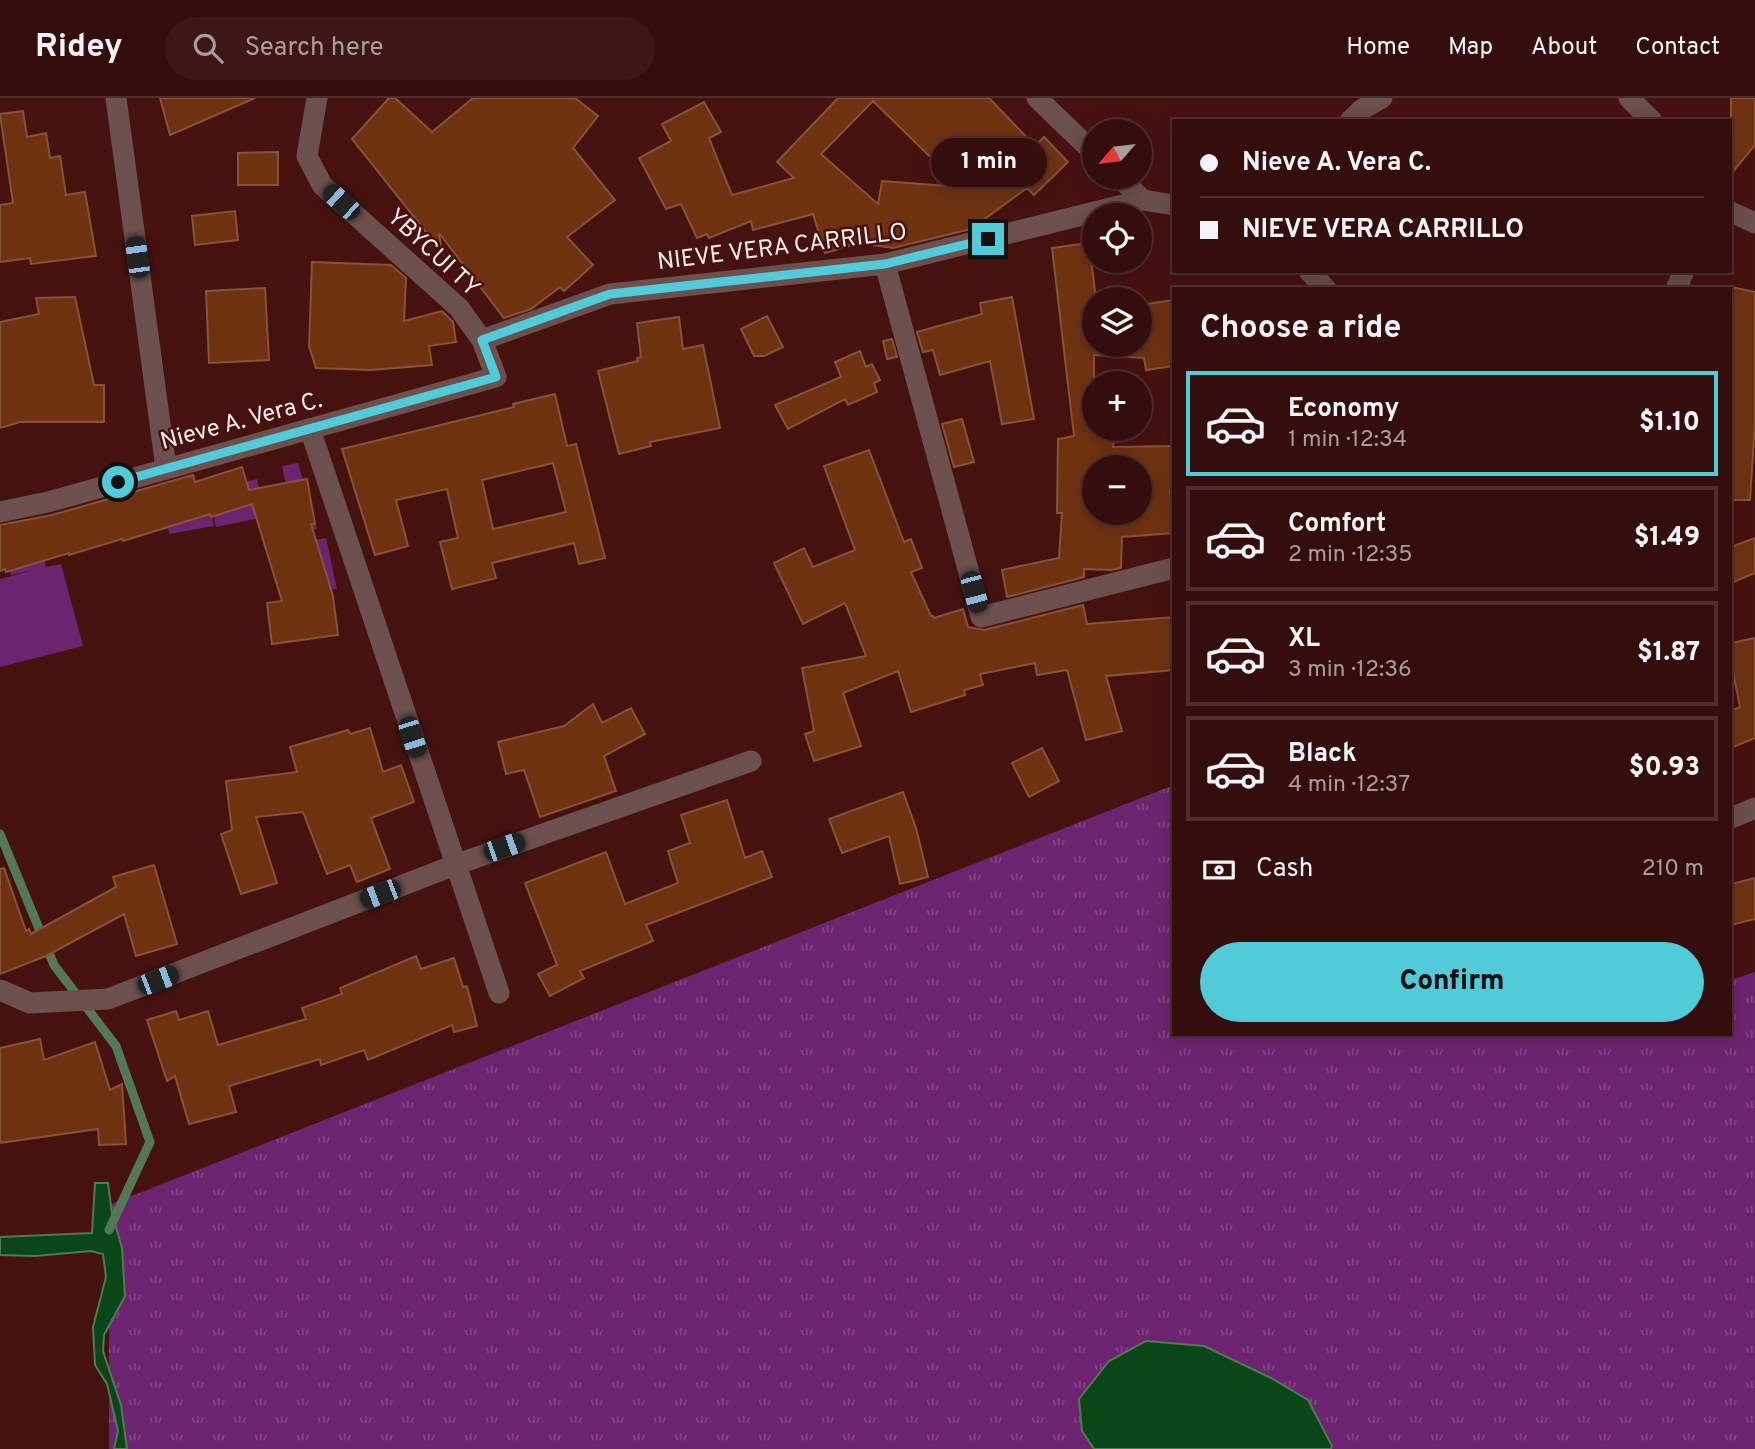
<!DOCTYPE html>
<html lang="en">
<head>
<meta charset="utf-8">
<style>
  body { margin:0; font-family:Overpass,sans-serif; background:#3c1715; color:#f1f3f6; height:100vh; display:flex; flex-direction:column; font-size:26px; white-space:nowrap }
  * { box-sizing:border-box; margin:0 }
  p { font-size:23px; color:#a99c9d }
  .icon { flex:none; width:38px; height:38px; fill:none; stroke:currentColor; stroke-width:2; stroke-linecap:round; stroke-linejoin:round }
  .map { position:relative; flex:1; overflow:hidden }
  .sheet { position:absolute; left:1172px; top:189px; width:560px; height:749px; display:flex; flex-direction:column; background:#340e0c; border-radius:0px; box-shadow:0 4px 18px #0003,0 0 0 2px #4e2e2d }
  .sheet>* { flex:none }
  .guide { position:absolute; left:1172px; top:21px; width:560px; height:154px; border-radius:0px; box-shadow:0 4px 18px #0003,0 0 0 2px #4e2e2d; display:grid; align-content:center; height:154px; padding:0 28px; background:#340e0c }
  .needle { width:46px; rotate:242deg }
  .controls { position:absolute; left:1082px; top:21px; display:grid; gap:14px }
  .controls a { display:grid; place-items:center; width:70px; height:70px; border-radius:50%; background:#340e0c; box-shadow:0 4px 18px #0003,0 0 0 2px #4e2e2d; font-size:35px }
  .end { position:absolute; width:32px; height:32px; margin:-16px; border:9px solid #52cbd9; background:#111; box-shadow:0 0 0 4px #111 }
  .from { border-radius:50% }
  .bubble { position:absolute; height:49px; border-radius:24px; background:#340e0c; box-shadow:0 4px 18px #0003,0 0 0 2px #4e2e2d; font-size:23px; font-weight:800; line-height:49px; text-align:center }
  .car { position:absolute; width:21px; height:42px; margin:-21px -10px; border-radius:9px; box-shadow:0 0 5px 2px #0007; background:linear-gradient(#222 24%,#8ab4d8 0 40%,#222 0 76%,#8ab4d8 0 86%,#222 0) }
  .guide b { display:flex; align-items:center; gap:24px; height:66px; font-size:26px }
  .guide b+b { border-top:2px solid #4e2e2d }
  .guide i { width:18px; height:18px; background:#f1f3f6 }
  ul { padding:0; list-style:none }
  li { display:flex; align-items:center; gap:21px; height:105px; margin:0 14px 10px; padding:0 14px; border:4px solid #4e2e2d; border-radius:0px }
  li div { flex:1 }
  li b { display:block; font-size:26px }
  li em { font-style:normal; font-weight:800 }
  li.on { border-color:#52cbd9 }
  li>.icon { width:63px; height:63px; stroke-width:1.5 }
  h2 { padding:0 28px; font-size:32px; line-height:84px }
  .pay { display:flex; align-items:center; gap:18px; height:77px; padding:0 28px; font-size:26px }
  .pay p { margin-inline-start:auto }
  .primary-button { display:flex; gap:14px; margin-top:auto; padding:14px 28px }
  .primary-button a { flex:1; height:80px; border-radius:42px; background:#52cbd9; color:#111; font-size:28px; font-weight:800; line-height:80px; text-align:center }
  header { display:flex; align-items:center; gap:42px; box-sizing:border-box; height:98px; padding:0 35px; background:#340e0c; border-bottom:2px solid #4e2e2d }
  header strong { font-size:33px }
  nav { display:flex; gap:38px; margin-inline-start:auto; font-size:24px }
  .search { width:490px; height:63px; background:#3c1715; display:flex; align-items:center; gap:18px; box-sizing:border-box; padding:0 24px; border-radius:38px; color:#a99c9d; font-size:26px }
  .map>svg:first-child { display:block }
</style>
</head>
<body>
<header>
<strong>Ridey</strong>
<div class="search"><svg class="icon" aria-label="search" viewBox="0 0 24 24"><circle cx="10" cy="10" r="6"/><path d="M15 15l6 6"/></svg>Search here</div>
<nav><a>Home</a><a>Map</a><a>About</a><a>Contact</a></nav>
</header>
<div class="map">
<svg width="1755" height="1351" viewBox="0 0 1755 1351">
  <defs>
    <pattern id="grass-tufts" width="24" height="20" patternUnits="userSpaceOnUse" patternTransform="scale(1.75)"><rect width="24" height="20" fill="#6d2470"/><path d="M3 7l-1-3M5 7V3M7 7l1-3M15 17l-1-3M17 17v-4M19 17l1-3" fill="none" stroke="#834484"/></pattern>
  </defs>
  <rect width="100%" height="100%" fill="#461210"/>
  <path fill="url(#grass-tufts)" d="M1174,687V936H1731V882L1755,874V1351H109V1107Z"/>
  <path fill="#6d2470" d="M298,365L317,431L265,441L292,415L282,368Z
    M257,381L265,419L216,429L208,391Z
    M206,390L214,428L169,436L163,398Z
    M36,426L46,469L61,466L83,548L0,569V481L34,472L11,477L0,433Z
    M326,440L337,491L291,497L281,448Z"/>
  <path fill="#0a4617" stroke="#527856" stroke-width="2" d="M95,1085H108L112,1116L122,1150L125,1198L104,1237L103,1253L121,1307L127,1351H114L118,1333L107,1286L95,1267L93,1229L106,1179L103,1156L91,1153L35,1158L0,1157V1139L92,1135Z
    M1146,1243L1204,1248L1271,1280L1308,1302L1332,1348L1331,1351H1094L1082,1333L1079,1301L1109,1263Z"/>
  <g fill="none" stroke-linecap="round" stroke-linejoin="round">
    <path stroke="#527856" stroke-width="9" d="M0,736L54,867L116,948L150,1044L109,1132"/>
  </g>
  <path fill="#6e3211" stroke="#865238" stroke-width="2" fill-rule="evenodd" d="M160,0H255L170,37Z
    M389,0H395L432,34L473,0H575L598,18L573,50L615,102L567,139L593,167L564,193L560,189L531,211L504,220L439,135L442,154L352,41Z
    M838,0H989L1035,48L1044,39L1068,64L1034,97L1027,90L971,131L893,150L859,145L825,155L813,116L753,132L751,123L709,140L707,136L697,140L681,106L666,111L639,60L671,43L662,26L704,4L721,34L709,40L732,97L794,80L777,64ZM873,3L961,89L882,83L878,106L821,56Z
    M1731,0H1755V47L1731,76Z
    M23,13L27,39L46,35L50,60L60,58L66,97L85,94L96,158L31,166L30,160L0,164V107L13,105L0,16Z
    M278,54V87H238V55Z
    M235,113L238,142L195,147L192,118Z
    M1089,145L1096,201H1094V247H1139V207L1174,202V268L1146,272L1144,260L1094,257V331H1115L1113,349L1174,348V392H1170L1174,435L1122,439L1121,470L1111,472L1084,471V479L1007,499L1002,472L1059,460L1062,415H1057L1058,341L1074,338L1052,150ZM1094,369H1139V415H1094Z
    M312,164L391,167L406,180L404,223L442,213L453,224L456,244L429,248L432,267L371,272L316,270L309,248Z
    M1731,189L1755,194V325L1750,402H1731Z
    M265,190L269,262L209,265L206,193Z
    M75,199L94,287H104V324H20L0,330V224L39,216L36,200Z
    M1012,199L1034,321L1002,326L990,263L940,277L933,252L923,254L917,234L982,216L980,205Z
    M767,218L783,249L764,258H754L741,231Z
    M679,219L683,251L703,247L720,330L650,344L651,348L619,356L598,273L638,263L637,260L641,259L637,225Z
    M892,241L897,259L887,261L883,243Z
    M860,253L866,269L872,266L880,282L874,285L877,294L848,307L845,301L788,331L775,307L841,279L835,264Z
    M555,296L567,348L576,346L605,460L579,466L574,445L492,465L496,480L452,491L440,444L458,440L447,391L396,402L408,448L375,457L342,351L514,309L513,306ZM553,365L566,414L493,431L482,382Z
    M962,321L974,364L954,369L942,326Z
    M869,352L904,444L911,441L922,470L911,474L931,518H933L934,520L963,511L968,529L984,532L1083,507L1087,526L1174,519V572L1106,578L1122,633L1086,642L1067,572L1037,577L1035,565L980,576L983,587L964,592L965,597L911,614L898,573L843,595L861,648L814,663L805,636L814,633L802,570L866,558L845,505L803,526L774,465L804,450L813,469L855,452L824,368Z
    M242,369L249,392L307,381L315,426H311L333,498L338,537L272,546L267,505L282,503L252,406L211,419L210,416L123,443L122,441L69,457V455L6,474L5,471L0,473V427L52,417L193,377L195,384Z
    M1755,440V475L1731,485V449Z
    M1755,540V640L1731,650V613L1740,609L1731,564V545Z
    M593,606L602,625L631,610L645,636L604,658L616,693L540,719L524,672L506,676L498,644L564,628Z
    M370,630L383,674L401,667L414,704L371,720L390,771L357,784L350,767L327,776L303,714L256,719L277,785L241,796L221,736L232,732L226,683L297,674L290,649L348,632L350,636Z
    M1042,650L1059,683L1029,699L1012,665Z
    M903,694L916,730L928,779L900,786L889,738L842,755L829,721Z
    M727,702L745,760L762,753L772,779L646,827L653,843L580,873L584,880L550,898L538,876L557,867L525,785L606,754L625,806L678,785L668,753L690,745L681,717Z
    M154,767L177,846L136,858L124,816L46,858L0,876V771L4,770L26,833L29,831L31,836L116,789L113,779Z
    M1755,780V821L1731,827V786Z
    M416,858L421,871L454,860L463,889L467,888L477,928L454,934L452,927L368,962L364,952L321,967L320,961L229,988L236,1014L189,1026L175,978L167,983L147,922L176,913L179,922L208,913L218,947L306,921L302,910L342,896L340,890Z
    M40,941L44,962L95,944L110,992L122,986L126,1046L99,1047L98,1031L0,1045V950Z"/>
  <g fill="none" stroke-linecap="round" stroke-linejoin="round">
    <path stroke="#6b504d" stroke-width="21" d="M116,0L166,370
      M1037,0L1094,55
      M1629,0L1652,23
      M1350,23L1361,12L1382,0
      M1119,79L1143,102
      M1731,114L1755,125
      M885,166L981,519L1174,470
      M1309,173L1326,191
      M1676,191L1684,173
      M482,242L610,196L885,166L1143,102L1174,107
      M310,331L499,895
      M0,414L48,404L496,279L482,242L459,210L322,87L307,58L317,0
      M1731,720L1755,710
      M0,892L30,905L108,901L455,767L751,663"/>
  </g>
  <g fill="none" stroke-linecap="round" stroke-linejoin="round">
    <path stroke="#52cbd9" stroke-width="9" d="M118,384L496,279L482,242L610,196L885,166L988,141"/>
  </g>
  <g text-anchor="middle" stroke-width="5" stroke-linejoin="round" paint-order="stroke">
    <g font-size="24" fill="#faebe9" stroke="#461210">
      <text transform="translate(782 148) rotate(-7)" y="8">NIEVE VERA CARRILLO</text>
      <text transform="translate(434 154) rotate(43)" y="8">YBYCUI TY</text>
      <text transform="translate(241 322) rotate(-15)" y="8">Nieve A. Vera C.</text>
    </g>
  </g>
</svg>
<div class="controls">
<a><svg class="needle" viewBox="-14 -14 28 28"><path d="M0-13l5 13h-10z" fill="#e53935"/><path d="M0 13l5-13h-10z" fill="#a99c9d"/></svg></a>
<a><svg class="icon" aria-label="locate" viewBox="0 0 24 24"><circle cx="12" cy="12" r="6"/><path d="M12 2v4M12 18v4M2 12h4M18 12h4"/></svg></a>
<a><svg class="icon" aria-label="layers" viewBox="0 0 24 24"><path d="M12 4l9 5-9 5-9-5zM3 14l9 5 9-5"/></svg></a>
<a>+</a>
<a>−</a>
</div>
<i class="end from" style="left:118px;top:384px"></i>
<i class="end" style="left:988px;top:141px"></i>
<div class="bubble" style="left:931px;top:40px;width:116px">1 min</div>
<i class="car" style="left:341px;top:104px;rotate:312deg"></i>
<i class="car" style="left:137px;top:159px;rotate:352deg"></i>
<i class="car" style="left:974px;top:494px;rotate:165deg"></i>
<i class="car" style="left:412px;top:639px;rotate:162deg"></i>
<i class="car" style="left:504px;top:749px;rotate:71deg"></i>
<i class="car" style="left:380px;top:796px;rotate:249deg"></i>
<i class="car" style="left:158px;top:882px;rotate:69deg"></i>
<div class="guide">
<b><i class="from"></i>Nieve A. Vera C.</b>
<b><i></i>NIEVE VERA CARRILLO</b>
</div>
<section class="sheet">
<h2>Choose a ride</h2>
<ul>
<li class="on"><svg class="icon" aria-label="car" viewBox="0 0 24 24"><path d="M5 17H2v-5l4-1 3-4h7l3 4 3 1v5h-3M9 17h6M6 11h13"/><circle cx="7" cy="17" r="2"/><circle cx="17" cy="17" r="2"/></svg><div><b>Economy</b><p>1 min · 12:34</p></div><em>$1.10</em></li>
<li><svg class="icon" aria-label="car" viewBox="0 0 24 24"><path d="M5 17H2v-5l4-1 3-4h7l3 4 3 1v5h-3M9 17h6M6 11h13"/><circle cx="7" cy="17" r="2"/><circle cx="17" cy="17" r="2"/></svg><div><b>Comfort</b><p>2 min · 12:35</p></div><em>$1.49</em></li>
<li><svg class="icon" aria-label="car" viewBox="0 0 24 24"><path d="M5 17H2v-5l4-1 3-4h7l3 4 3 1v5h-3M9 17h6M6 11h13"/><circle cx="7" cy="17" r="2"/><circle cx="17" cy="17" r="2"/></svg><div><b>XL</b><p>3 min · 12:36</p></div><em>$1.87</em></li>
<li><svg class="icon" aria-label="car" viewBox="0 0 24 24"><path d="M5 17H2v-5l4-1 3-4h7l3 4 3 1v5h-3M9 17h6M6 11h13"/><circle cx="7" cy="17" r="2"/><circle cx="17" cy="17" r="2"/></svg><div><b>Black</b><p>4 min · 12:37</p></div><em>$0.93</em></li>
</ul>
<div class="pay"><svg class="icon" aria-label="cash" viewBox="0 0 24 24"><path d="M3 7h18v10H3z"/><circle cx="12" cy="12" r="2"/></svg>Cash<p>210 m</p></div>
<div class="primary-button"><a>Confirm</a></div>
</section>
</div>
</body>
</html>
